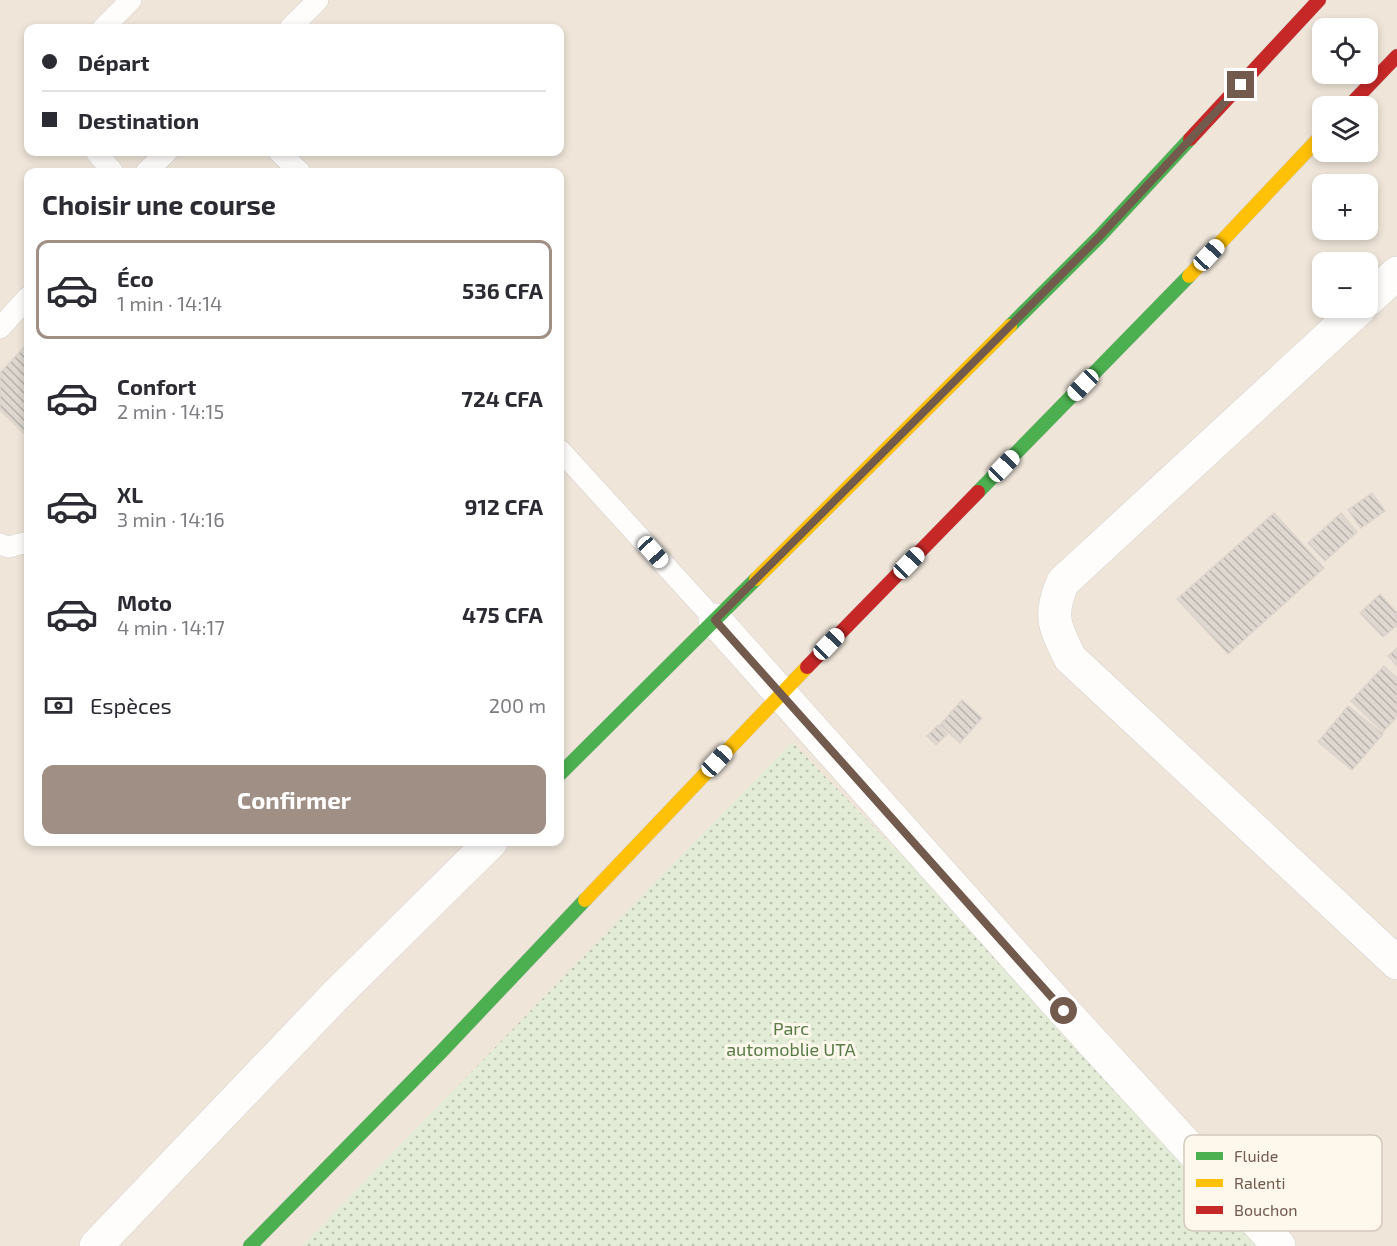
<!DOCTYPE html>
<html lang="fr">
<head>
<meta charset="utf-8">
<style>
  body { margin:0; font-family:"Exo 2",sans-serif; background:#f7f7f7; color:#2b2b33; height:100vh; display:flex; flex-direction:column; font-size:22px; white-space:nowrap }
  * { box-sizing:border-box; margin:0 }
  p { font-size:20px; color:#7c7c81 }
  .icon { flex:none; width:33px; height:33px; fill:none; stroke:currentColor; stroke-width:2; stroke-linecap:round; stroke-linejoin:round }
  .map { position:relative; flex:1; overflow:hidden }
  .sheet { position:absolute; left:24px; top:168px; width:540px; height:678px; display:flex; flex-direction:column; background:#fff; border-radius:12px; box-shadow:0 3px 9px #0003 }
  .sheet>* { flex:none }
  .hud { position:absolute; left:24px; top:24px; width:540px; height:132px; border-radius:12px; box-shadow:0 3px 9px #0003; display:grid; align-content:center; height:132px; padding:0 18px; background:#fff }
  .tools { position:absolute; left:1312px; top:18px; display:grid; gap:12px }
  .tools a { display:grid; place-items:center; width:66px; height:66px; border-radius:12px; background:#fff; box-shadow:0 3px 9px #0003; font-size:30px }
  .end { position:absolute; width:27px; height:27px; margin:-14px; border:8px solid #725a4d; background:#fff; box-shadow:0 0 0 3px #fff }
  .from { border-radius:50% }
  .car { position:absolute; width:18px; height:36px; margin:-18px -9px; border-radius:8px; box-shadow:0 0 4px 2px #0007; background:linear-gradient(#fff 24%,#345 0 40%,#fff 0 76%,#345 0 86%,#fff 0) }
  .hud b { display:flex; align-items:center; gap:21px; height:57px; font-size:22px }
  .hud b+b { border-top:2px solid #e1e1e2 }
  .hud i { width:15px; height:15px; background:#2b2b33 }
  ul { padding:0; list-style:none }
  li { display:flex; align-items:center; gap:18px; height:99px; margin:0 12px 9px; padding:0 6px; border:3px solid transparent; border-radius:12px }
  li div { flex:1 }
  li b { display:block; font-size:22px }
  li em { font-style:normal; font-weight:700 }
  li.selected { border-color:#a08f84 }
  li>.icon { width:54px; height:54px; stroke-width:1.5 }
  h2 { padding:0 18px; font-size:27px; line-height:72px }
  .pay { display:flex; align-items:center; gap:15px; height:66px; padding:0 18px; font-size:22px }
  .pay p { margin-inline-start:auto }
  .button { display:flex; gap:12px; margin-top:auto; padding:12px 18px }
  .button a { flex:1; height:69px; border-radius:12px; background:#a08f84; color:#fff; font-size:24px; font-weight:700; line-height:69px; text-align:center }
  .map>svg:first-child { display:block }
</style>
</head>
<body>
<div class="map">
<svg width="1397" height="1246" viewBox="0 0 1397 1246">
  <defs>
    <pattern id="park-dots" width="8" height="8" patternUnits="userSpaceOnUse" patternTransform="scale(1.5)"><rect width="8" height="8" fill="#e3ecd6"/><path d="M2 2h.1M6 6h.1" fill="none" stroke="#bcc2b0" stroke-width="1.8" stroke-linecap="round"/></pattern>
    <pattern id="building-back-hatch" width="6" height="6" patternUnits="userSpaceOnUse" patternTransform="scale(1.5)"><rect width="6" height="6" fill="#dfd8d1"/><path d="M-1 5l2 2M0 0l6 6M5-1l2 2" fill="none" stroke="#b9b2ac"/></pattern>
  </defs>
  <rect width="100%" height="100%" fill="#f6f2eb"/>
  <path fill="#efe5d9" fill-rule="evenodd" d="M0,0H1397V1246H0ZM28,28H560V152H28ZM1323,28H1368V74H1323ZM1323,106H1368V152H1323ZM28,172H560V842H28ZM1323,184H1368V230H1323ZM1323,262H1368V308H1323Z"/>
  <path fill="url(#park-dots)" d="M792,742L1278,1246H302Z"/>
  <path fill="url(#building-back-hatch)" stroke="#ded5cd" stroke-width="1.5" d="M28,343V437L0,410V373Z
    M1372,493L1385,511L1361,528L1348,510Z
    M1274,513L1324,568L1228,654L1177,599Z
    M1341,513L1357,532L1325,561L1308,543Z
    M1380,594L1397,613V625L1383,637L1360,613Z
    M1397,648V666L1388,656Z
    M1384,666L1397,678V717L1383,732L1351,701Z
    M962,700L982,718L960,743L940,725Z
    M1348,706L1383,734L1352,770L1318,742Z
    M938,725L947,734L936,745L927,736Z"/>
  <g fill="none" stroke-linecap="round" stroke-linejoin="round">
    <defs>
      <path id="lane" d="M103,28L131,0
        M290,28L318,0
        M96,152L113,172
        M279,152L300,172
        M146,172L167,152
        M0,328L28,297
        M560,450L715,620
        M0,544L8,547L28,542"/>
      <path id="street" d="M1368,300L1397,273
        M1360,308L1063,582C1048,616 1055,627 1070,658L1397,963
        M715,620L1064,1011L1279,1246
        M96,1246L336,995L491,842"/>
      <path id="fast" d="M1010,326L1099,237L1190,139
        M978,492L1189,276
        M560,774L756,579
        M250,1246L442,1051L585,900"/>
      <path id="slow" d="M1189,276L1323,134
        M756,579L1010,326
        M585,900L807,667"/>
      <path id="jam" d="M1349,106L1397,56
        M1190,139L1319,0
        M807,667L978,492"/>
    </defs>
    <use href="#lane" stroke="#d5cfc9" stroke-width="22"/>
    <use href="#street" stroke="#d5cfc9" stroke-width="34"/>
    <use href="#fast" stroke="#d5cec8" stroke-width="15"/>
    <use href="#slow" stroke="#d5cec8" stroke-width="15"/>
    <use href="#jam" stroke="#d5cec8" stroke-width="15"/>
    <use href="#lane" stroke="#fefdfc" stroke-width="21"/>
    <use href="#street" stroke="#fefdfc" stroke-width="33"/>
    <use href="#fast" stroke="#4caf50" stroke-width="14"/>
    <use href="#slow" stroke="#ffc107" stroke-width="14"/>
    <use href="#jam" stroke="#c62828" stroke-width="14"/>
  </g>
  <g fill="none" stroke-linecap="round" stroke-linejoin="round">
    <path stroke="#725a4d" stroke-width="8" d="M1064,1011L715,620L1099,237L1241,85"/>
  </g>
  <g text-anchor="middle" stroke-width="6" stroke-linejoin="round" paint-order="stroke">
    <g font-size="18" fill="#577c48" stroke="#fef7ec">
      <text x="791" y="1035">Parc<tspan x="791" dy="21">automoblie UTA</tspan></text>
    </g>
  </g>
  <rect x="1184" y="1135" width="198" height="96" rx="9" fill="#fef7ec" stroke="#d4c8bc" stroke-width="1.5"/>
  <rect x="1196" y="1152" width="27" height="8" fill="#4caf50"/>
  <rect x="1196" y="1179" width="27" height="8" fill="#ffc107"/>
  <rect x="1196" y="1206" width="27" height="8" fill="#c62828"/>
  <g font-size="16" fill="#725a4d">
    <text x="1234" y="1162">Fluide</text>
    <text x="1234" y="1189">Ralenti</text>
    <text x="1234" y="1216">Bouchon</text>
  </g>
</svg>
<div class="tools">
<a><svg class="icon" aria-label="locate" viewBox="0 0 24 24"><circle cx="12" cy="12" r="6"/><path d="M12 2v4M12 18v4M2 12h4M18 12h4"/></svg></a>
<a><svg class="icon" aria-label="layers" viewBox="0 0 24 24"><path d="M12 4l9 5-9 5-9-5zM3 14l9 5 9-5"/></svg></a>
<a>+</a>
<a>−</a>
</div>
<i class="end from" style="left:1064px;top:1011px"></i>
<i class="end" style="left:1241px;top:85px"></i>
<i class="car" style="left:1209px;top:255px;rotate:43deg"></i>
<i class="car" style="left:1083px;top:385px;rotate:224deg"></i>
<i class="car" style="left:1004px;top:466px;rotate:44deg"></i>
<i class="car" style="left:653px;top:552px;rotate:138deg"></i>
<i class="car" style="left:909px;top:563px;rotate:44deg"></i>
<i class="car" style="left:829px;top:644px;rotate:44deg"></i>
<i class="car" style="left:717px;top:761px;rotate:43deg"></i>
<div class="hud">
<b><i class="from"></i>Départ</b>
<b><i></i>Destination</b>
</div>
<section class="sheet">
<h2>Choisir une course</h2>
<ul>
<li class="selected"><svg class="icon" aria-label="car" viewBox="0 0 24 24"><path d="M5 17H2v-5l4-1 3-4h7l3 4 3 1v5h-3M9 17h6M6 11h13"/><circle cx="7" cy="17" r="2"/><circle cx="17" cy="17" r="2"/></svg><div><b>Éco</b><p>1 min · 14:14</p></div><em>536 CFA</em></li>
<li><svg class="icon" aria-label="car" viewBox="0 0 24 24"><path d="M5 17H2v-5l4-1 3-4h7l3 4 3 1v5h-3M9 17h6M6 11h13"/><circle cx="7" cy="17" r="2"/><circle cx="17" cy="17" r="2"/></svg><div><b>Confort</b><p>2 min · 14:15</p></div><em>724 CFA</em></li>
<li><svg class="icon" aria-label="car" viewBox="0 0 24 24"><path d="M5 17H2v-5l4-1 3-4h7l3 4 3 1v5h-3M9 17h6M6 11h13"/><circle cx="7" cy="17" r="2"/><circle cx="17" cy="17" r="2"/></svg><div><b>XL</b><p>3 min · 14:16</p></div><em>912 CFA</em></li>
<li><svg class="icon" aria-label="car" viewBox="0 0 24 24"><path d="M5 17H2v-5l4-1 3-4h7l3 4 3 1v5h-3M9 17h6M6 11h13"/><circle cx="7" cy="17" r="2"/><circle cx="17" cy="17" r="2"/></svg><div><b>Moto</b><p>4 min · 14:17</p></div><em>475 CFA</em></li>
</ul>
<div class="pay"><svg class="icon" aria-label="cash" viewBox="0 0 24 24"><path d="M3 7h18v10H3z"/><circle cx="12" cy="12" r="2"/></svg>Espèces<p>200 m</p></div>
<div class="button"><a>Confirmer</a></div>
</section>
</div>
</body>
</html>
